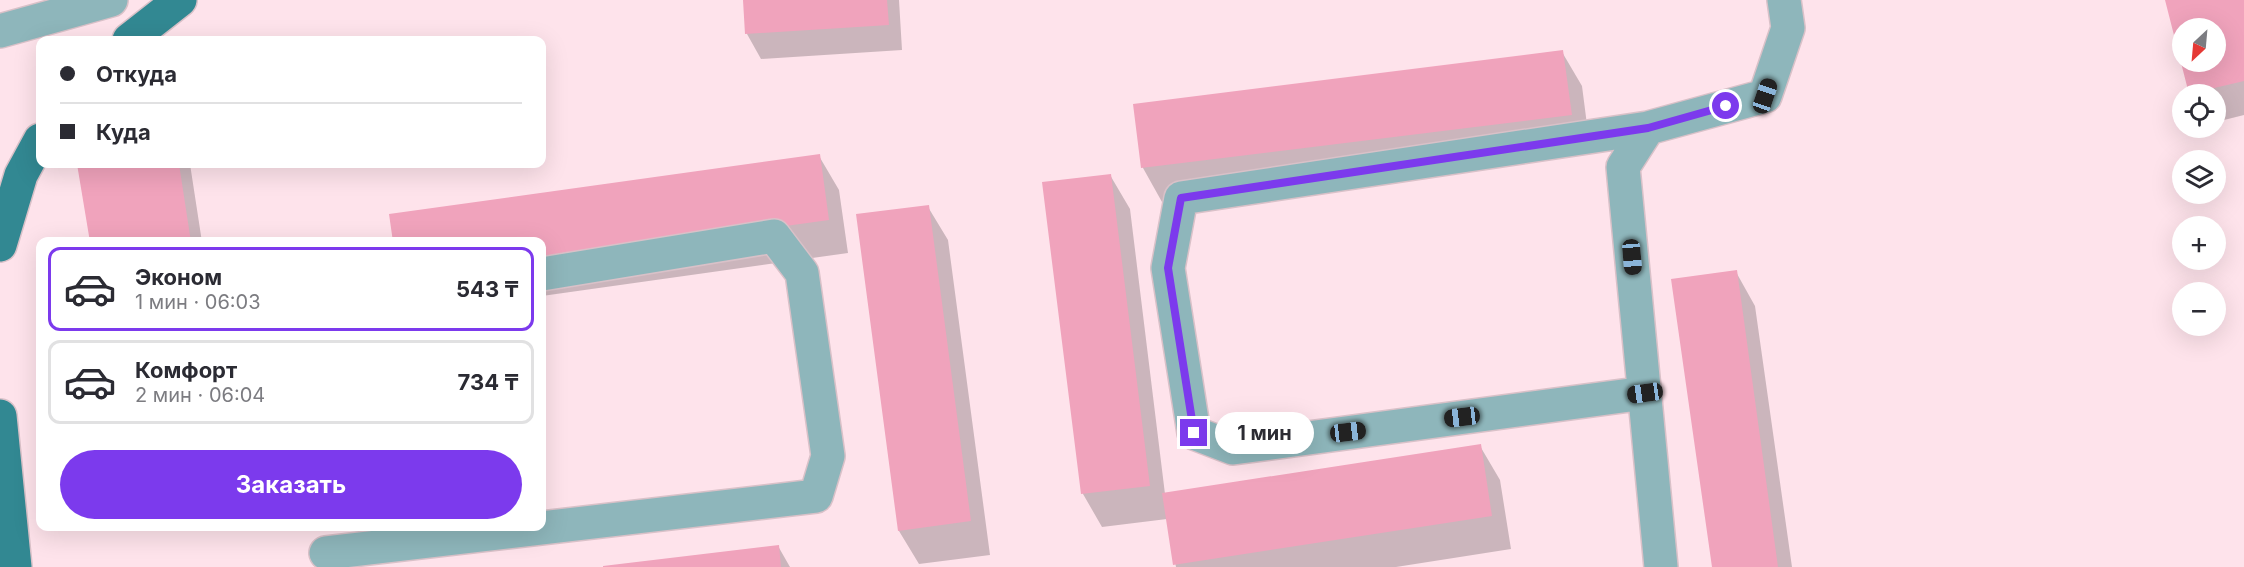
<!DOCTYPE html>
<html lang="ru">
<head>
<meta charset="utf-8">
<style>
  body { margin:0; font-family:Inter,sans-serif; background:#f7f7f7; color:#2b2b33; height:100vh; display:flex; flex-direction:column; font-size:22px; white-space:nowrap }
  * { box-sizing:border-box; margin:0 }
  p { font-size:20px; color:#7c7c81 }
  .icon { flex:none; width:33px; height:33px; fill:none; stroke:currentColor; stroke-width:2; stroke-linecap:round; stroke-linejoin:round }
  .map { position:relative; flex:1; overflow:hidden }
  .sheet { position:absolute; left:36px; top:237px; width:510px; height:294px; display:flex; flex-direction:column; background:#fff; border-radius:12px; box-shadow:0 6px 24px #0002 }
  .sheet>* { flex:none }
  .hud { position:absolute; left:36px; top:36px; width:510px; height:132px; border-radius:12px; box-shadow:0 6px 24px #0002; display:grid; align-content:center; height:132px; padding:0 24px; background:#fff }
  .needle { width:39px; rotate:206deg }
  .buttons { position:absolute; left:2172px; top:18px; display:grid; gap:12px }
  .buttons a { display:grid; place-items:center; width:54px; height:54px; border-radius:50%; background:#fff; box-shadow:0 6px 24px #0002; font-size:30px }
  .end { position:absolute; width:27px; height:27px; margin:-14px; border:8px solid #7c3aed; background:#fff; box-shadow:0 0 0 3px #fff }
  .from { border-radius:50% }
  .bubble { position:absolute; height:42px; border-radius:21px; background:#fff; box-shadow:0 6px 24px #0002; font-size:20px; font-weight:700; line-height:42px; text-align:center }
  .car { position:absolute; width:18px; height:36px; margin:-18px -9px; border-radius:8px; box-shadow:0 0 4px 2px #0007; background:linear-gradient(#222 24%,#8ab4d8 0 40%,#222 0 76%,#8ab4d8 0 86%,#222 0) }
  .hud b { display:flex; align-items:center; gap:21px; height:57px; font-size:22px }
  .hud b+b { border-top:2px solid #e1e1e2 }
  .hud i { width:15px; height:15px; background:#2b2b33 }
  ul { padding:10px 0 0; list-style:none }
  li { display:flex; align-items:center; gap:18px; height:84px; margin:0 12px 9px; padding:0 12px; border:3px solid #e1e1e2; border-radius:12px }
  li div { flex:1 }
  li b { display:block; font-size:22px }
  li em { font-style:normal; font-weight:700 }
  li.active { border-color:#7c3aed }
  li>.icon { width:54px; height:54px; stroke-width:1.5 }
  .cta { display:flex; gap:12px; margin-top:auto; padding:12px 24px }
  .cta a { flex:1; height:69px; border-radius:36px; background:#7c3aed; color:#fff; font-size:24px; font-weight:700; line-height:69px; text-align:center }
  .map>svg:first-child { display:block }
</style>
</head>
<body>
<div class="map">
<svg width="2244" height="567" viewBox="0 0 2244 567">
  <rect width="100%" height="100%" fill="#fee3eb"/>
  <path fill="#0003" fill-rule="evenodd" d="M744,0H899L902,50L761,59L747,34Z
    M2166,0H2244V115L2216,122V94H2191ZM2182,28H2216V62H2182Z
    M1562,52L1582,86L1590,148L1162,202L1143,168L1135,106Z
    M819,156L839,190L848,253L542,296V242Z
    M79,164H190L202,242H91Z
    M1110,175L1130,209L1165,494L1480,446L1500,480L1511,549L1396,567H1176L1167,519L1102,527L1083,494Z
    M928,207L948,240L990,555L919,564L899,531Z
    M1736,272L1755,306L1792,567H1713Z
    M778,546L790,567H604Z"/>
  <path fill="#f0a3bc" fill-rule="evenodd" d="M743,0H887L889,25L745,34Z
    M2165,0H2244V81L2189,94ZM2182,28H2216V62H2182Z
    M1563,50L1572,115L1141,168L1133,104Z
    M820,154L829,220L542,260V242H393L389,214Z
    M77,164H179L191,242H90Z
    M1111,174L1150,486L1081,494L1042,182Z
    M929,205L971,521L898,531L856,214Z
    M1737,270L1778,567H1712L1671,279Z
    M1481,444L1492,516L1173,565L1162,493Z
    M779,545L781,567H603V566Z"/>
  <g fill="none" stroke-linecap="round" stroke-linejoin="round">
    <defs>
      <path id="minor" d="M0,31L111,0
        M1645,393L1233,448L1194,433L1168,268L1181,198L1648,128
        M326,553L816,496L828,456L802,273L774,236L542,274
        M1661,567L1623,167L1648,128L1765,96L1788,28L1784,0"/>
      <path id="major" d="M129,40L180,0
        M0,245L21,175L40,140
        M0,416L15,567"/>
    </defs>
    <use href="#minor" stroke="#d9c1c8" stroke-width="36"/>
    <use href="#major" stroke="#d9c1c8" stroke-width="36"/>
    <use href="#minor" stroke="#8eb6bb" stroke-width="33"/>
    <use href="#major" stroke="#328892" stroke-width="33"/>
  </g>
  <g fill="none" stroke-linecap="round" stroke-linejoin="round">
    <path stroke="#7c3aed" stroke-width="8" d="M1194,433L1168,268L1181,198L1648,128L1726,106"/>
  </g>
</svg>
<div class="buttons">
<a><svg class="needle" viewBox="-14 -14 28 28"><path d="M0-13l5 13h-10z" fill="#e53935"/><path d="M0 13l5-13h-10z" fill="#7c7c81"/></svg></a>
<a><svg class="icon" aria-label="locate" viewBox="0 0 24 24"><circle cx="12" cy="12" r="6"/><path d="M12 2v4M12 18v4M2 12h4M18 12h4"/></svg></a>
<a><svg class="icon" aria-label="layers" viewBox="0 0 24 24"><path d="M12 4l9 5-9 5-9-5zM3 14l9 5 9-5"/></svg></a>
<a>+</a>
<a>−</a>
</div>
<i class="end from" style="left:1726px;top:106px"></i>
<i class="end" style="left:1194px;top:433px"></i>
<div class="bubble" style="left:1215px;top:412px;width:99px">1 мин</div>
<i class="car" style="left:1765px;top:96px;rotate:19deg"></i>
<i class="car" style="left:1632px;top:257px;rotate:175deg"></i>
<i class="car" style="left:1645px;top:393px;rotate:262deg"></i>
<i class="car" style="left:1462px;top:417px;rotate:263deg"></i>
<i class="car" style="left:1348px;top:432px;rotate:83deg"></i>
<div class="hud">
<b><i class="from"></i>Откуда</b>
<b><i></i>Куда</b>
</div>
<section class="sheet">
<ul>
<li class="active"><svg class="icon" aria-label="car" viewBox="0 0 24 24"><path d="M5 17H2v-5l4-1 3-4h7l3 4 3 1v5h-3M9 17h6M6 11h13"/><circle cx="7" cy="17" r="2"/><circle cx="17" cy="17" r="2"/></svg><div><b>Эконом</b><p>1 мин · 06:03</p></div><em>543 ₸</em></li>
<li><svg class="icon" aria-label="car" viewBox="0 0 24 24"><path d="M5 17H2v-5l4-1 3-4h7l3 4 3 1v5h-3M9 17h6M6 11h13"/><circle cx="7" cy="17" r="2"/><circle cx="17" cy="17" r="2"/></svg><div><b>Комфорт</b><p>2 мин · 06:04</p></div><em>734 ₸</em></li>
</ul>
<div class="cta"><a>Заказать</a></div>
</section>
</div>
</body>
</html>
